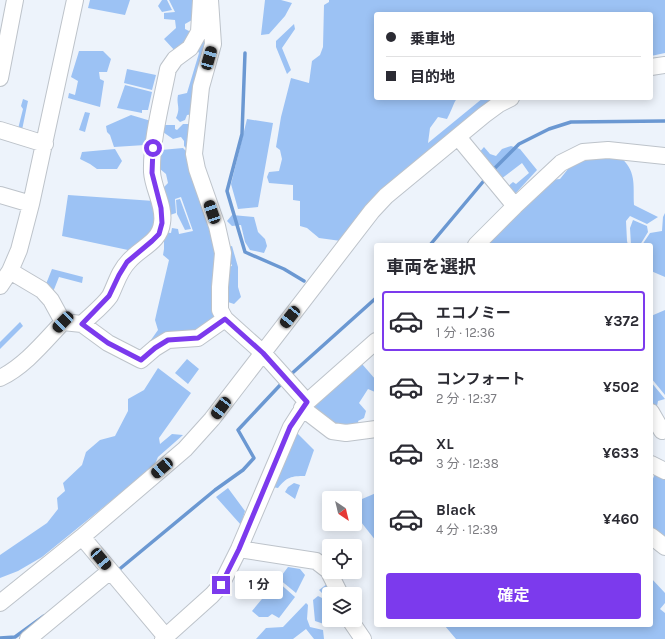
<!DOCTYPE html>
<html lang="ja">
<head>
<meta charset="utf-8">
<style>
  body { margin:0; font-family:Karla,"Noto Sans JP",sans-serif; background:#f7f7f7; color:#2b2b33; height:100vh; display:flex; flex-direction:column; font-size:15px; white-space:nowrap }
  * { box-sizing:border-box; margin:0 }
  p { font-size:13px; color:#7c7c81 }
  .icon { flex:none; width:22px; height:22px; fill:none; stroke:currentColor; stroke-width:2; stroke-linecap:round; stroke-linejoin:round }
  .map { position:relative; flex:1; overflow:hidden }
  .panel { position:absolute; left:374px; top:243px; width:279px; height:384px; display:flex; flex-direction:column; background:#fff; border-radius:4px; box-shadow:0 2px 10px #0003 }
  .panel>* { flex:none }
  .top-card { position:absolute; left:374px; top:12px; width:279px; height:88px; border-radius:4px; box-shadow:0 2px 10px #0003; display:grid; align-content:center; height:88px; padding:0 12px; background:#fff }
  .needle { width:26px; rotate:145deg }
  .tools { position:absolute; left:322px; top:491px; display:grid; gap:8px }
  .tools a { display:grid; place-items:center; width:40px; height:40px; border-radius:4px; background:#fff; box-shadow:0 2px 10px #0003; font-size:20px }
  .end { position:absolute; width:18px; height:18px; margin:-9px; border:5px solid #7c3aed; background:#fff; box-shadow:0 0 0 2px #fff }
  .from { border-radius:50% }
  .bubble { position:absolute; height:28px; border-radius:4px; background:#fff; box-shadow:0 2px 10px #0003; font-size:13px; font-weight:700; line-height:28px; text-align:center }
  .car { position:absolute; width:12px; height:24px; margin:-12px -6px; border-radius:5px; box-shadow:0 0 3px 1px #0007; background:linear-gradient(#222 24%,#8ab4d8 0 40%,#222 0 76%,#8ab4d8 0 86%,#222 0) }
  .top-card b { display:flex; align-items:center; gap:14px; height:38px; font-size:15px }
  .top-card b+b { border-top:1px solid #e1e1e2 }
  .top-card i { width:10px; height:10px; background:#2b2b33 }
  ul { padding:0; list-style:none }
  li { display:flex; align-items:center; gap:12px; height:60px; margin:0 8px 6px; padding:0 4px; border:2px solid transparent; border-radius:4px }
  li div { flex:1 }
  li b { display:block; font-size:15px }
  li em { font-style:normal; font-weight:700 }
  li.on { border-color:#7c3aed }
  li>.icon { width:36px; height:36px; stroke-width:1.5 }
  h2 { padding:0 12px; font-size:18px; line-height:48px }
  .cta { display:flex; gap:8px; margin-top:auto; padding:8px 12px }
  .cta a { flex:1; height:46px; border-radius:4px; background:#7c3aed; color:#fff; font-size:16px; font-weight:700; line-height:46px; text-align:center }
  .map>svg:first-child { display:block }
</style>
</head>
<body>
<div class="map">
<svg width="665" height="639" viewBox="0 0 665 639">
  <rect width="100%" height="100%" fill="#edf3fb"/>
  <path fill="#9cc2f4" d="M90,0H130L125,15L88,8Z
    M162,0H167L172,10L162,12L158,6Z
    M169,0H194L192,20L185,24V29L193,33L176,52L164,39L176,28L175,20L164,19V13L175,12Z
    M265,0H281L292,3L285,16L269,34L261,35Z
    M329,0H665V53L651,56V14H376V98H457C453,104 451,112 447,119L438,117L430,128L428,143L483,98H493L490,103L341,241L319,238L307,228L300,226V201L293,200V185L269,183L267,177L269,172L279,171L282,159L280,150L276,147L281,117L291,78L309,83L312,61L320,55L323,47L324,5L329,2Z
    M294,24L295,29L282,48L291,70L287,74L276,47V41Z
    M205,32L209,34L194,114L187,115L185,120L180,122L176,118C181,107 176,105 178,95L187,93L199,53L197,50Z
    M79,51H103L111,59L107,72H99L100,79L104,81L100,107L68,98L69,93L75,95L78,81L71,77Z
    M127,69L156,75L152,90L124,83Z
    M125,85L152,92L148,110H142V113L117,108Z
    M23,99L28,101L22,130L18,129L23,109L21,106Z
    M85,112L90,113L85,132L79,130Z
    M131,115L151,121L145,145L114,147L110,135L107,132L106,126Z
    M247,119L273,123L258,207L238,209L231,184Z
    M183,124H191L190,152L184,146V141L181,137L173,139L163,132L164,125H175V129L177,130Z
    M511,146L520,149L537,170L515,194L506,188L513,182L516,184L529,173L522,163L501,179L477,155L484,147L490,154L496,156L502,149Z
    M183,148L188,153L220,253V318L198,335L141,354L158,330L155,320L157,311L169,260L163,255L164,249V232L171,233L172,228L178,229L179,234L193,231L181,197L175,199L176,213L170,215L168,211L162,189L168,183L166,174L160,169L161,150Z
    M115,149L122,161L117,169H97L90,164L80,159L82,152Z
    M619,156C637,171 633,184 634,205L658,217L647,224L630,216L626,221L627,241L628,245H484L550,180L560,179L572,164L594,158Z
    M68,195L154,201L158,223L142,243L128,250L62,236Z
    M180,199L191,229L185,230L177,214L176,200Z
    M665,213V277L651,271V245H642L650,233L662,231L663,217Z
    M232,215L254,217L258,232L265,239L267,246L264,253L250,250L245,242L241,225L232,226L227,221Z
    M633,220L647,226L648,232L640,245H631L630,228Z
    M232,246L238,267V287L241,297L234,304L225,301V267L232,266L225,248Z
    M52,269L83,277L82,283L59,277L53,292L46,284Z
    M665,310V395L651,378V316Z
    M20,322L23,326L0,349V342Z
    M187,359L199,369L188,384L175,373Z
    M362,364L376,380V390L375,392L368,389L359,403L366,411L364,418L358,421L360,427H341L311,408Z
    M158,368L191,393L159,438L160,444L172,434L183,435L158,457L154,466L42,557L18,571L0,578V555L47,523L58,509L57,498L65,491L63,483L82,465L86,452L100,440L115,436L128,411V399L144,390Z
    M651,382L665,399L658,401L657,406H653L651,403Z
    M297,433L314,450L305,476C291,476 287,477 278,488L272,487Z
    M655,474L665,478V540L651,531V483Z
    M294,483L300,485L295,499L285,492L288,487Z
    M228,488L245,511L241,525L216,497Z
    M376,493V541L361,522L362,518L355,510V502Z
    M288,567L300,569L305,575L296,593L279,579Z
    M651,578L665,593V603L660,609L665,613V639H456L445,626L651,625Z
    M277,581L295,597L279,618L272,614L268,617H259L252,611Z
    M327,584L332,594H329V604L325,603L323,610L329,615V621L324,624L315,621L313,600L318,596L322,598L326,597L319,590Z
    M306,603L308,605L307,619L310,627L323,630L324,639H314L306,629L293,639H256L266,628L283,627Z"/>
  <g fill="none" stroke-linecap="round" stroke-linejoin="round">
    <path stroke="#6b98d2" stroke-width="3.5" d="M245,53L242,134L227,191L245,252L284,269L304,281
      M492,171L519,144L549,129L571,122L665,121
      M430,245L487,177
      M289,376L376,298
      M116,572L215,490L243,470L254,458L238,430L283,382
      M0,638L15,637L44,616"/>
    <defs>
      <path id="minor" d="M210,0L213,44L201,87L194,154L197,169L217,226L223,253L220,287V310L225,319L263,353L307,402
        M651,67L665,65
        M0,78L15,0
        M0,130L45,144
        M458,137L515,206
        M0,195L31,204
        M476,245L515,206L561,163L583,152L608,150L665,156
        M0,286L10,271L19,250L31,204L75,0
        M63,322L82,324L108,343L141,360L155,348L168,340L198,338L225,319
        M82,324C90,316 104,305 110,296C116,284 119,271 129,261C140,248 160,242 162,223C165,206 153,189 152,172C151,141 162,100 168,69L175,59L190,48L199,32L201,0
        M0,378C25,366 44,342 63,322L51,300L42,290L10,271
        M302,408L332,431L346,433L376,429
        M651,412L662,431
        M651,464L665,471
        M651,536L665,547
        M82,537L166,637
        M239,549L316,561L329,571
        M329,572L340,594
        M0,603L82,537L185,449L212,419L372,211L386,196L484,115L499,104L511,98
        M350,620L363,639
        M28,639L110,571
        M163,639L212,595L221,585L239,549L291,427L307,402L376,341"/>
    </defs>
    <use href="#minor" stroke="#bdc3ca" stroke-width="18"/>
    <use href="#minor" stroke="#fff" stroke-width="16"/>
  </g>
  <g fill="none" stroke-linecap="round" stroke-linejoin="round">
    <path stroke="#7c3aed" stroke-width="5" d="M153,148L152,173L161,208L162,223L159,234L152,241L127,262L119,275L109,296L82,324L108,343L141,360L155,348L168,340L198,338L225,319L263,353L307,402L290,427L239,549L221,585"/>
  </g>
</svg>
<div class="tools">
<a><svg class="needle" viewBox="-14 -14 28 28"><path d="M0-13l5 13h-10z" fill="#e53935"/><path d="M0 13l5-13h-10z" fill="#7c7c81"/></svg></a>
<a><svg class="icon" aria-label="locate" viewBox="0 0 24 24"><circle cx="12" cy="12" r="6"/><path d="M12 2v4M12 18v4M2 12h4M18 12h4"/></svg></a>
<a><svg class="icon" aria-label="layers" viewBox="0 0 24 24"><path d="M12 4l9 5-9 5-9-5zM3 14l9 5 9-5"/></svg></a>
</div>
<i class="end from" style="left:153px;top:148px"></i>
<i class="end" style="left:221px;top:585px"></i>
<div class="bubble" style="left:235px;top:571px;width:48px">1 分</div>
<i class="car" style="left:209px;top:58px;rotate:16deg"></i>
<i class="car" style="left:212px;top:212px;rotate:341deg"></i>
<i class="car" style="left:290px;top:317px;rotate:218deg"></i>
<i class="car" style="left:63px;top:322px;rotate:224deg"></i>
<i class="car" style="left:221px;top:408px;rotate:217deg"></i>
<i class="car" style="left:162px;top:468px;rotate:229deg"></i>
<i class="car" style="left:101px;top:559px;rotate:140deg"></i>
<div class="top-card">
<b><i class="from"></i>乗車地</b>
<b><i></i>目的地</b>
</div>
<section class="panel">
<h2>車両を選択</h2>
<ul>
<li class="on"><svg class="icon" aria-label="car" viewBox="0 0 24 24"><path d="M5 17H2v-5l4-1 3-4h7l3 4 3 1v5h-3M9 17h6M6 11h13"/><circle cx="7" cy="17" r="2"/><circle cx="17" cy="17" r="2"/></svg><div><b>エコノミー</b><p>1 分 · 12:36</p></div><em>¥372</em></li>
<li><svg class="icon" aria-label="car" viewBox="0 0 24 24"><path d="M5 17H2v-5l4-1 3-4h7l3 4 3 1v5h-3M9 17h6M6 11h13"/><circle cx="7" cy="17" r="2"/><circle cx="17" cy="17" r="2"/></svg><div><b>コンフォート</b><p>2 分 · 12:37</p></div><em>¥502</em></li>
<li><svg class="icon" aria-label="car" viewBox="0 0 24 24"><path d="M5 17H2v-5l4-1 3-4h7l3 4 3 1v5h-3M9 17h6M6 11h13"/><circle cx="7" cy="17" r="2"/><circle cx="17" cy="17" r="2"/></svg><div><b>XL</b><p>3 分 · 12:38</p></div><em>¥633</em></li>
<li><svg class="icon" aria-label="car" viewBox="0 0 24 24"><path d="M5 17H2v-5l4-1 3-4h7l3 4 3 1v5h-3M9 17h6M6 11h13"/><circle cx="7" cy="17" r="2"/><circle cx="17" cy="17" r="2"/></svg><div><b>Black</b><p>4 分 · 12:39</p></div><em>¥460</em></li>
</ul>
<div class="cta"><a>確定</a></div>
</section>
</div>
</body>
</html>
